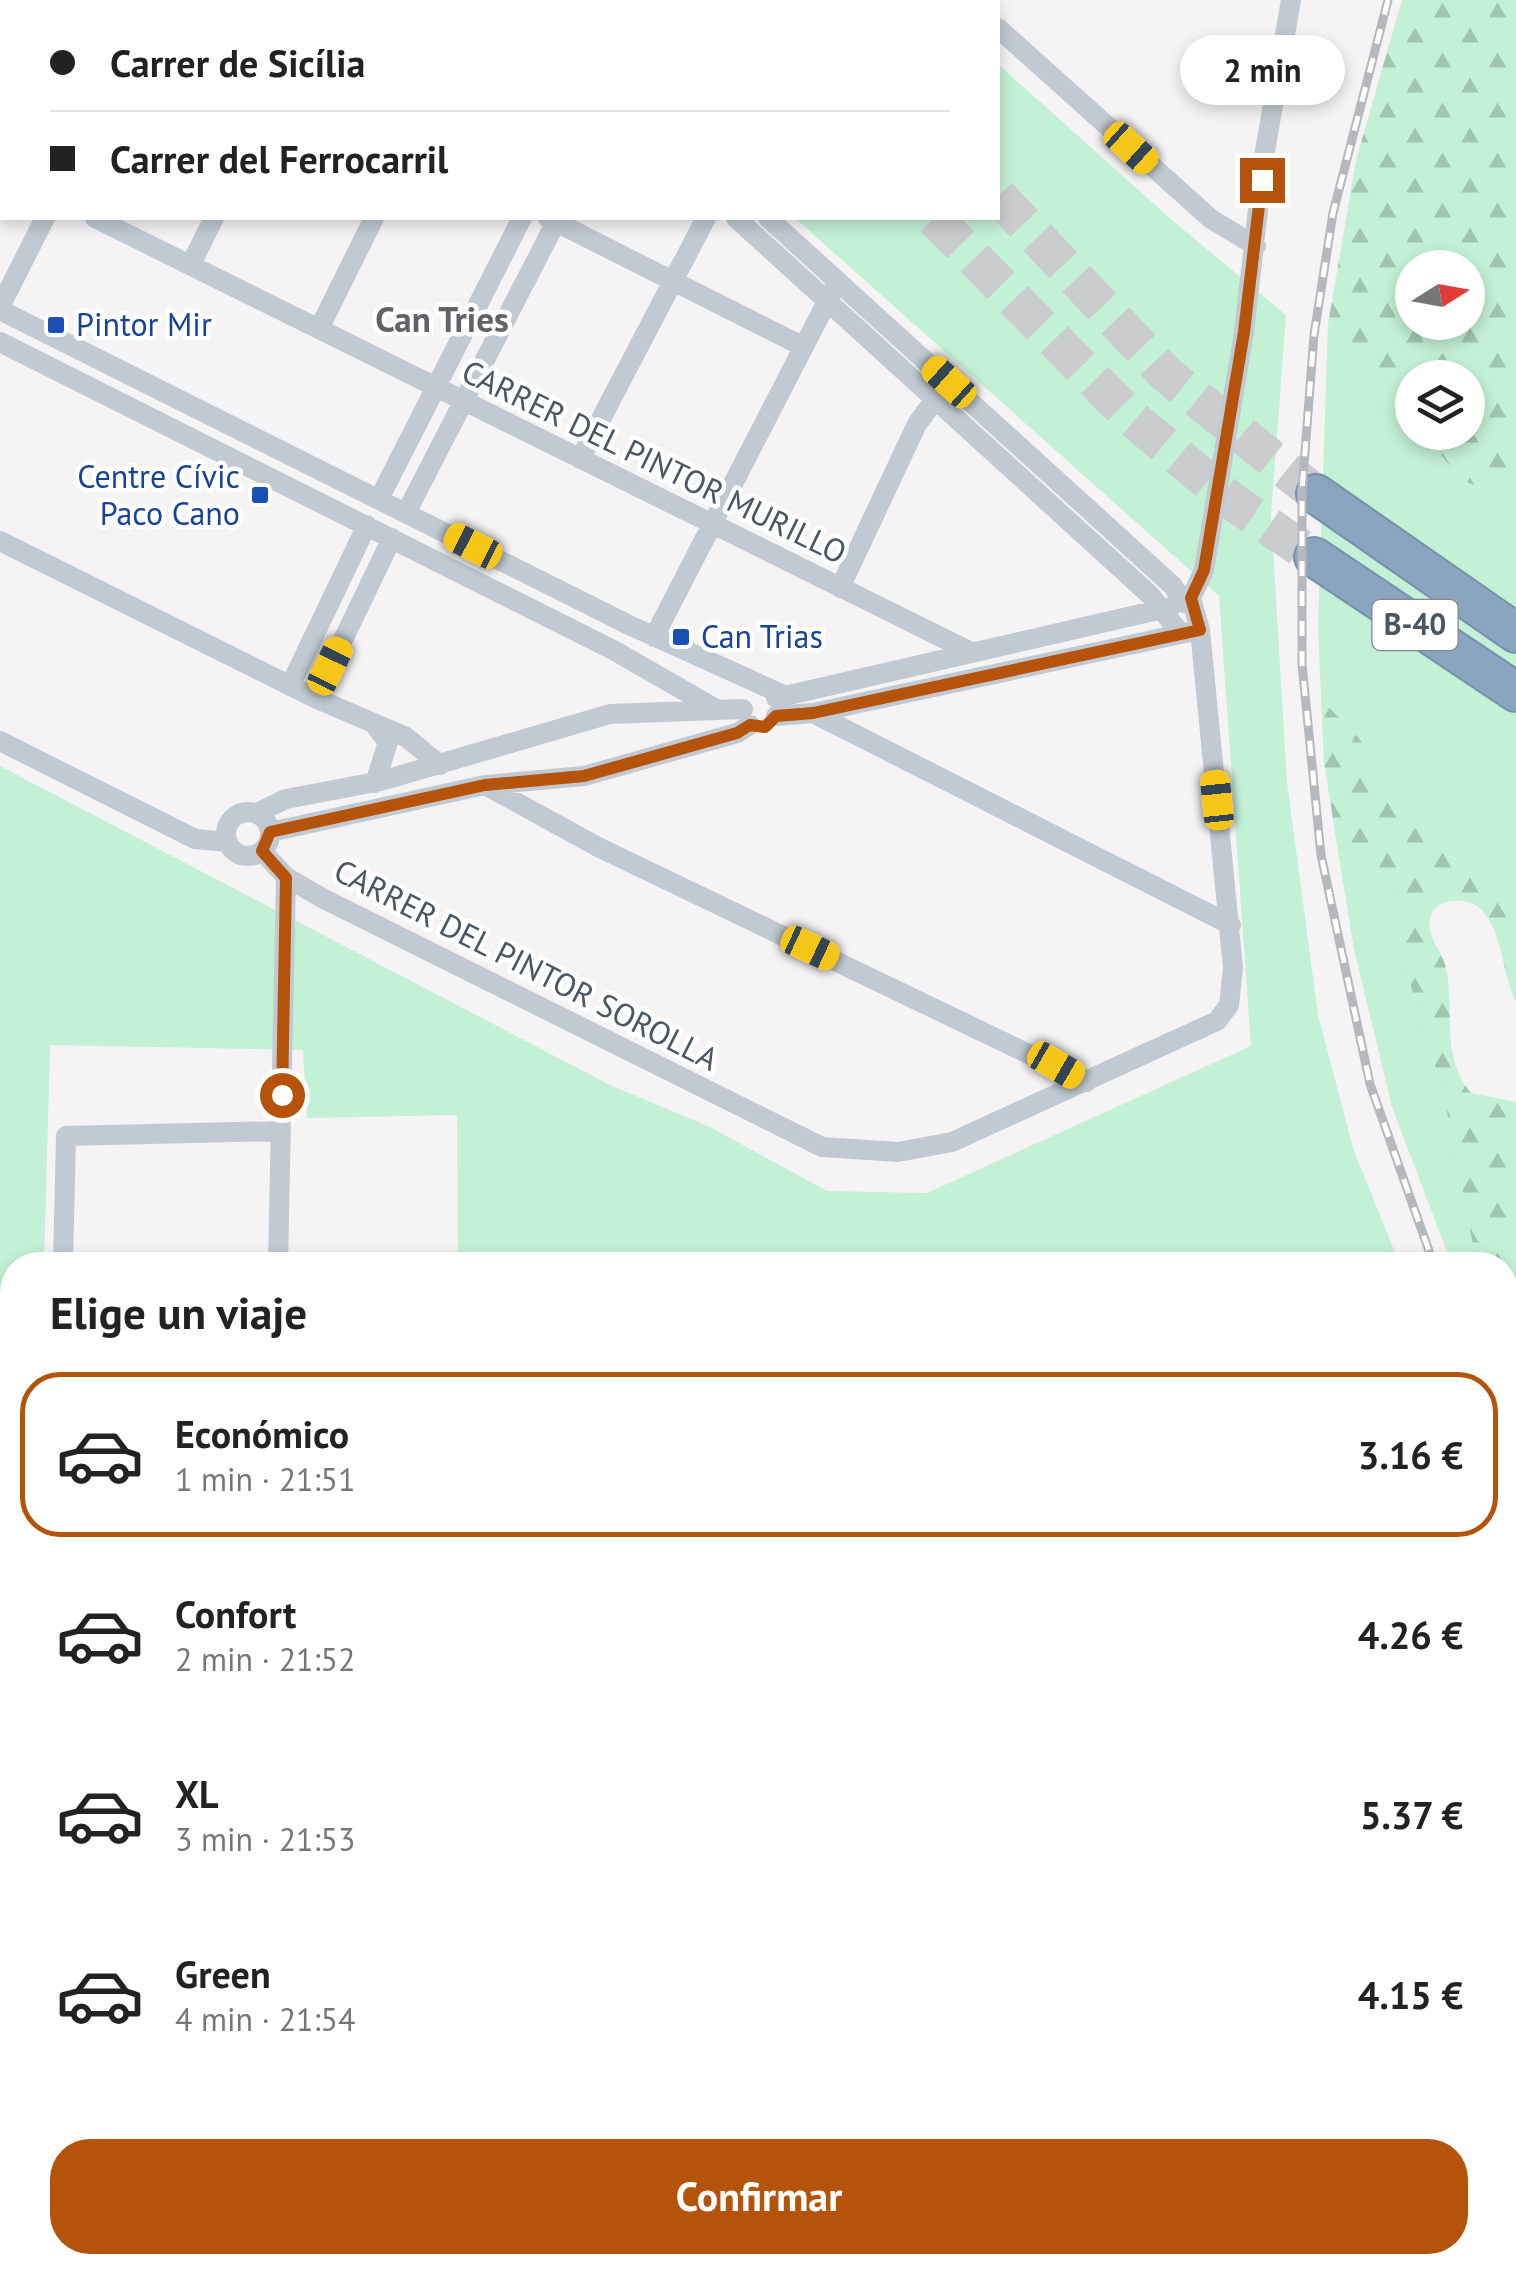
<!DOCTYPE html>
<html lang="es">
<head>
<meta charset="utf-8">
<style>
  body { margin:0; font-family:"PT Sans",sans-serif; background:#f6f6f6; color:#222; height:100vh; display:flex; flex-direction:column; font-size:38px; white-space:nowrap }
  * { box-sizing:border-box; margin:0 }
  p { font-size:32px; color:#767676 }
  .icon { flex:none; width:55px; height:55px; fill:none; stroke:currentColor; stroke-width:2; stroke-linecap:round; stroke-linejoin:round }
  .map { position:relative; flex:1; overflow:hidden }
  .side { position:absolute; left:0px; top:1252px; width:1518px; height:1022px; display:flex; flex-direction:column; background:#fff; border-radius:40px 40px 0 0; box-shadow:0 5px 15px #0003 }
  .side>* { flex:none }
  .banner { position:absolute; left:0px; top:0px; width:1000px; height:220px; box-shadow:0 5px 15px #0003; display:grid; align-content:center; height:220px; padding:0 50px; background:#fff }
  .needle { width:65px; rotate:79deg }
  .tools { position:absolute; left:1395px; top:250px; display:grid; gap:20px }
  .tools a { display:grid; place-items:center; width:90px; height:90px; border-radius:50%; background:#fff; box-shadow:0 5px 15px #0003; font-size:50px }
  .end { position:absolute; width:45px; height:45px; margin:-22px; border:12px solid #b45309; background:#fff; box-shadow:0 0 0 5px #fff }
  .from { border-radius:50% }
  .bubble { position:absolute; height:70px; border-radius:35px; background:#fff; box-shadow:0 5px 15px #0003; font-size:32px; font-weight:700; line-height:70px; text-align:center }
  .car { position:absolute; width:30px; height:60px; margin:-30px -15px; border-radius:12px; box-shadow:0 0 8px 2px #0007; background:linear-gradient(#f5c518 24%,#345 0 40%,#f5c518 0 76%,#345 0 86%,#f5c518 0) }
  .banner b { display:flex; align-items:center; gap:35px; height:95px; font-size:38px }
  .banner b+b { border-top:2px solid #e0e0e0 }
  .banner i { width:25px; height:25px; background:#222 }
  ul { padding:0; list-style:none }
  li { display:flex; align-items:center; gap:30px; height:165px; margin:0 20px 15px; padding:0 30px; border:5px solid transparent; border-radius:40px }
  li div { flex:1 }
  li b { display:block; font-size:38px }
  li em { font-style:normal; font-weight:700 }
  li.current { border-color:#b45309 }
  li>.icon { width:90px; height:90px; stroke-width:1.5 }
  h2 { padding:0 50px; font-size:45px; line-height:120px }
  .action { display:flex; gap:20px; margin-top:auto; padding:20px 50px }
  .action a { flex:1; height:115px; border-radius:40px; background:#b45309; color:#fff; font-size:40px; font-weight:700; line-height:115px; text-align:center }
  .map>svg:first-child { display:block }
</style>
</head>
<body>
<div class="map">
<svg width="1516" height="2274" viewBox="0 0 1516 2274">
  <defs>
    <pattern id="forest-firs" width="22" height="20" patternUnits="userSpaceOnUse" patternTransform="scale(2.5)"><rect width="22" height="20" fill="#c3f1d5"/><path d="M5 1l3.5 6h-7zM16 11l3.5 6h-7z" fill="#a0c6b0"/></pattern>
    <pattern id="water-ripples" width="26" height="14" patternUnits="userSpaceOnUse" patternTransform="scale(2.5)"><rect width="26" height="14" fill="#90daee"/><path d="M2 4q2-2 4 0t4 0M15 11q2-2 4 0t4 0" fill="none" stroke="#78b4c4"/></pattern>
  </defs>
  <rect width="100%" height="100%" fill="#f5f3f3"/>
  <path fill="#c3f1d5" d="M998,64L1173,221L1286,315L1271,515L1287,782L1318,1015L1353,1148L1400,1265H458L457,1115L307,1118L303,1050L50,1045L44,1265H12V1295L0,1299V766L610,1085L710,1127L827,1191L927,1193L1251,1046L1219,596L795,218H998Z
    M1328,324L1412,422V432L1422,433L1463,481L1516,501V879L1474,870L1440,851L1358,737L1321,699L1318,625Z
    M1336,839L1390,880L1410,983L1444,1097L1477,1265H1452L1392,1107L1354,949Z
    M1505,1498L1516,1519V2091L1505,2093Z
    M279,2263H437V2274H279Z
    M870,2263H1089L1072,2274H869Z"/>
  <path fill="url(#forest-firs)" fill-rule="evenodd" d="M1402,0H1516V501L1463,481L1422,433L1468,432V378H1412V422L1328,324L1356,160ZM1412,268H1468V322H1412Z
    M1321,699L1358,737L1440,851L1474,870L1516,879V1002C1502,974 1504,940 1486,915C1480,906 1471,901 1460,901C1447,900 1434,904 1430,918C1426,937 1442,951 1446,968C1455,1012 1440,1056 1471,1093L1516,1102V1375L1505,1347V1265H1477L1444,1097L1410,983L1390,880L1336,839L1324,762Z"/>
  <path fill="url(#water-ripples)" d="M1089,2263V2262L1181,2263L1162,2274H1072Z"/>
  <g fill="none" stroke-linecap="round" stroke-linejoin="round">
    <path stroke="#90daee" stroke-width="5" d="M1505,1626L1516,1619"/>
    <path stroke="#caccce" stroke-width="38" stroke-dasharray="38 19" stroke-linecap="butt" d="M727,0L730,2
      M809,0L812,2
      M998,196L1166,374L1316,494
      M934,218L1134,420L1233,502L1314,557"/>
    <defs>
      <path id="highway" d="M1316,494L1516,633
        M1314,557L1516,692"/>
    </defs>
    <use href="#highway" stroke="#7690ad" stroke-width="42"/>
    <path stroke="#c1cad2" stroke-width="20" d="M104,0L109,2
      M495,0L498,2
      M527,0L530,2
      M966,0L969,2
      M154,2L155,0
      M322,2L323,0
      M998,28L1211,219L1256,246
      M0,171L2,173
      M95,218L971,652
      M548,218L800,345
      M736,218L1150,595L1181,634
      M768,218L1173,586L1184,603
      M191,264L214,218
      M0,307L45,218
      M0,310L629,625L786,696
      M319,329L374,218
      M1244,332L1264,157L1291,0
      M0,342L615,651L716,709
      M580,459L706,218
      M379,499L522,218
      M406,513L558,218
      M0,541L315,698L406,737L440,765
      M840,588L917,424L941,391
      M654,637L834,288
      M290,686L367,525
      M315,698L392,538
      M776,698L1171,607
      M813,713L1231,925
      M776,716L813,713L1190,632
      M0,741L195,839L228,842
      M375,783L388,742L377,728
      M485,785L598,847L1087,1082
      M226 834a22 22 0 1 1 44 0a22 22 0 1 1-44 0Z
      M257,813L286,799L381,781L610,714L743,709
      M270,832L485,785L584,776L737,733L750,725
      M262,851L286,877L324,899L822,1147L898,1152L952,1142L1217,1021L1229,1005L1233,968L1200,630L1191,598L1204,570
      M63,1265L66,1136L281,1131
      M278,1265L286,877
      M0,1387L12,1386
      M0,1613H12
      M0,1709H12
      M0,1914H12
      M0,2115L12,2116
      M1505,2178L1516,2176
      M256,2274L257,2262
      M454,2274L455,2262
      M827,2274V2262
      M1416,2274V2262"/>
    <path stroke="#c1cbd6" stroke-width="30" d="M1505,2153L1516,2150
      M1044,2274L1060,2262
      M1234,2274L1255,2262"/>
    <use href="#highway" stroke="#8ba5c1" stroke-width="38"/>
    <defs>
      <path id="rail" d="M1388,0L1333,213L1314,335L1302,491V664L1321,855L1370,1084L1434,1265
        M1505,1423L1516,1445
        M1505,1447L1516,1467"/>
    </defs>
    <use href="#rail" stroke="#b5b8bd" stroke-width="9"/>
    <use href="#rail" stroke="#fff" stroke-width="5" stroke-dasharray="15" stroke-linecap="butt"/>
    <path stroke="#c1cad2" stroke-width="20" d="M1204,570L1244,332"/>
  </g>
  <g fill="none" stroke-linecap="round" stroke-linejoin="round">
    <path stroke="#b45309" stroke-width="12" d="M282,1095L286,878L262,851L270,832L485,785L584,776L737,733L750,725L765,727L776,716L813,713L1200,630L1191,598L1204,570L1244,332L1262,180"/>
  </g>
  <g fill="#1a4fb4" stroke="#fff" stroke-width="4">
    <rect x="46" y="315" width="20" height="20" rx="5"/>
    <rect x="250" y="485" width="20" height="20" rx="5"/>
    <rect x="671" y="627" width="20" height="20" rx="5"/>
  </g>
  <g text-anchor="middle" stroke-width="9" stroke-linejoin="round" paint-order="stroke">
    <rect fill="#fff" stroke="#808990" stroke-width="2.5" x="1372.5" y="600" width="85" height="50" rx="8"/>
    <g font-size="30" font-weight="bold" fill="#4a5661">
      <text x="1415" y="635">B-40</text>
    </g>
    <g font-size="32" fill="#164399" stroke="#fff" text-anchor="start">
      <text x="76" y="336">Pintor Mir</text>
      <text x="240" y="488" text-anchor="end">Centre Cívic<tspan x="240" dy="37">Paco Cano</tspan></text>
      <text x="701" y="648">Can Trias</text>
    </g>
    <g font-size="32" fill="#4a5661" stroke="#fff">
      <text transform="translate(654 462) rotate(26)" y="11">CARRER DEL PINTOR MURILLO</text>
      <text transform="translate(526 965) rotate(27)" y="11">CARRER DEL PINTOR SOROLLA</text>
    </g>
    <g font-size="35" font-weight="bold" fill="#5f6368" stroke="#fff">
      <text x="442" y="332">Can Tries</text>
    </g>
  </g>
</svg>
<div class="tools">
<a><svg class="needle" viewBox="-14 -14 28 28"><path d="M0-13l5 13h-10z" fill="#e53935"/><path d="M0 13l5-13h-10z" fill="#767676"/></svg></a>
<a><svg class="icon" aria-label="layers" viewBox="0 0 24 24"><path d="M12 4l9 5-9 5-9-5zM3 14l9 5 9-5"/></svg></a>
</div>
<i class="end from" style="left:282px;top:1095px"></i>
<i class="end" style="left:1262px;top:180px"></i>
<div class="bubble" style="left:1180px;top:35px;width:165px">2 min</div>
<i class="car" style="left:1131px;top:148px;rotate:132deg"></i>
<i class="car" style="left:949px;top:382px;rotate:312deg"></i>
<i class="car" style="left:473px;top:546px;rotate:297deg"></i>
<i class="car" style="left:330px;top:666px;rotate:26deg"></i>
<i class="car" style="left:1217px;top:800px;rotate:354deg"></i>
<i class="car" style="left:810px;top:948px;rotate:115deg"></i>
<i class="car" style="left:1056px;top:1065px;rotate:120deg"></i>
<div class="banner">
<b><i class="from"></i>Carrer de Sicília</b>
<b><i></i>Carrer del Ferrocarril</b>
</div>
<section class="side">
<h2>Elige un viaje</h2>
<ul>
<li class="current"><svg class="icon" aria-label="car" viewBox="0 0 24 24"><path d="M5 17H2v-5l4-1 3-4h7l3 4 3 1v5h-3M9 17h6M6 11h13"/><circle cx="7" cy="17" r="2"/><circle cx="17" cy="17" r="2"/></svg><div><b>Económico</b><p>1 min · 21:51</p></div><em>3.16 €</em></li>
<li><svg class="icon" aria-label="car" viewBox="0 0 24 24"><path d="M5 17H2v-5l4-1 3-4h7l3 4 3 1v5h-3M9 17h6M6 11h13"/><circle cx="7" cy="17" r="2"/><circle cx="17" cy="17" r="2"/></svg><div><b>Confort</b><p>2 min · 21:52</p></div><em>4.26 €</em></li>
<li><svg class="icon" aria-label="car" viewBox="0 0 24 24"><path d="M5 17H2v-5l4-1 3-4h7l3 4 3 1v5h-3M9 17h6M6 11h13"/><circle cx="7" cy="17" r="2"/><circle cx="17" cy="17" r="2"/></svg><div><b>XL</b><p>3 min · 21:53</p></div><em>5.37 €</em></li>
<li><svg class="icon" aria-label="car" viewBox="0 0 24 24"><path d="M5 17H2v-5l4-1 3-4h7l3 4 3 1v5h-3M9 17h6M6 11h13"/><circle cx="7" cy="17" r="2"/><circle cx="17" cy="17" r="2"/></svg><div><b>Green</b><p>4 min · 21:54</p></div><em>4.15 €</em></li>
</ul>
<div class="action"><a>Confirmar</a></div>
</section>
</div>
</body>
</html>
